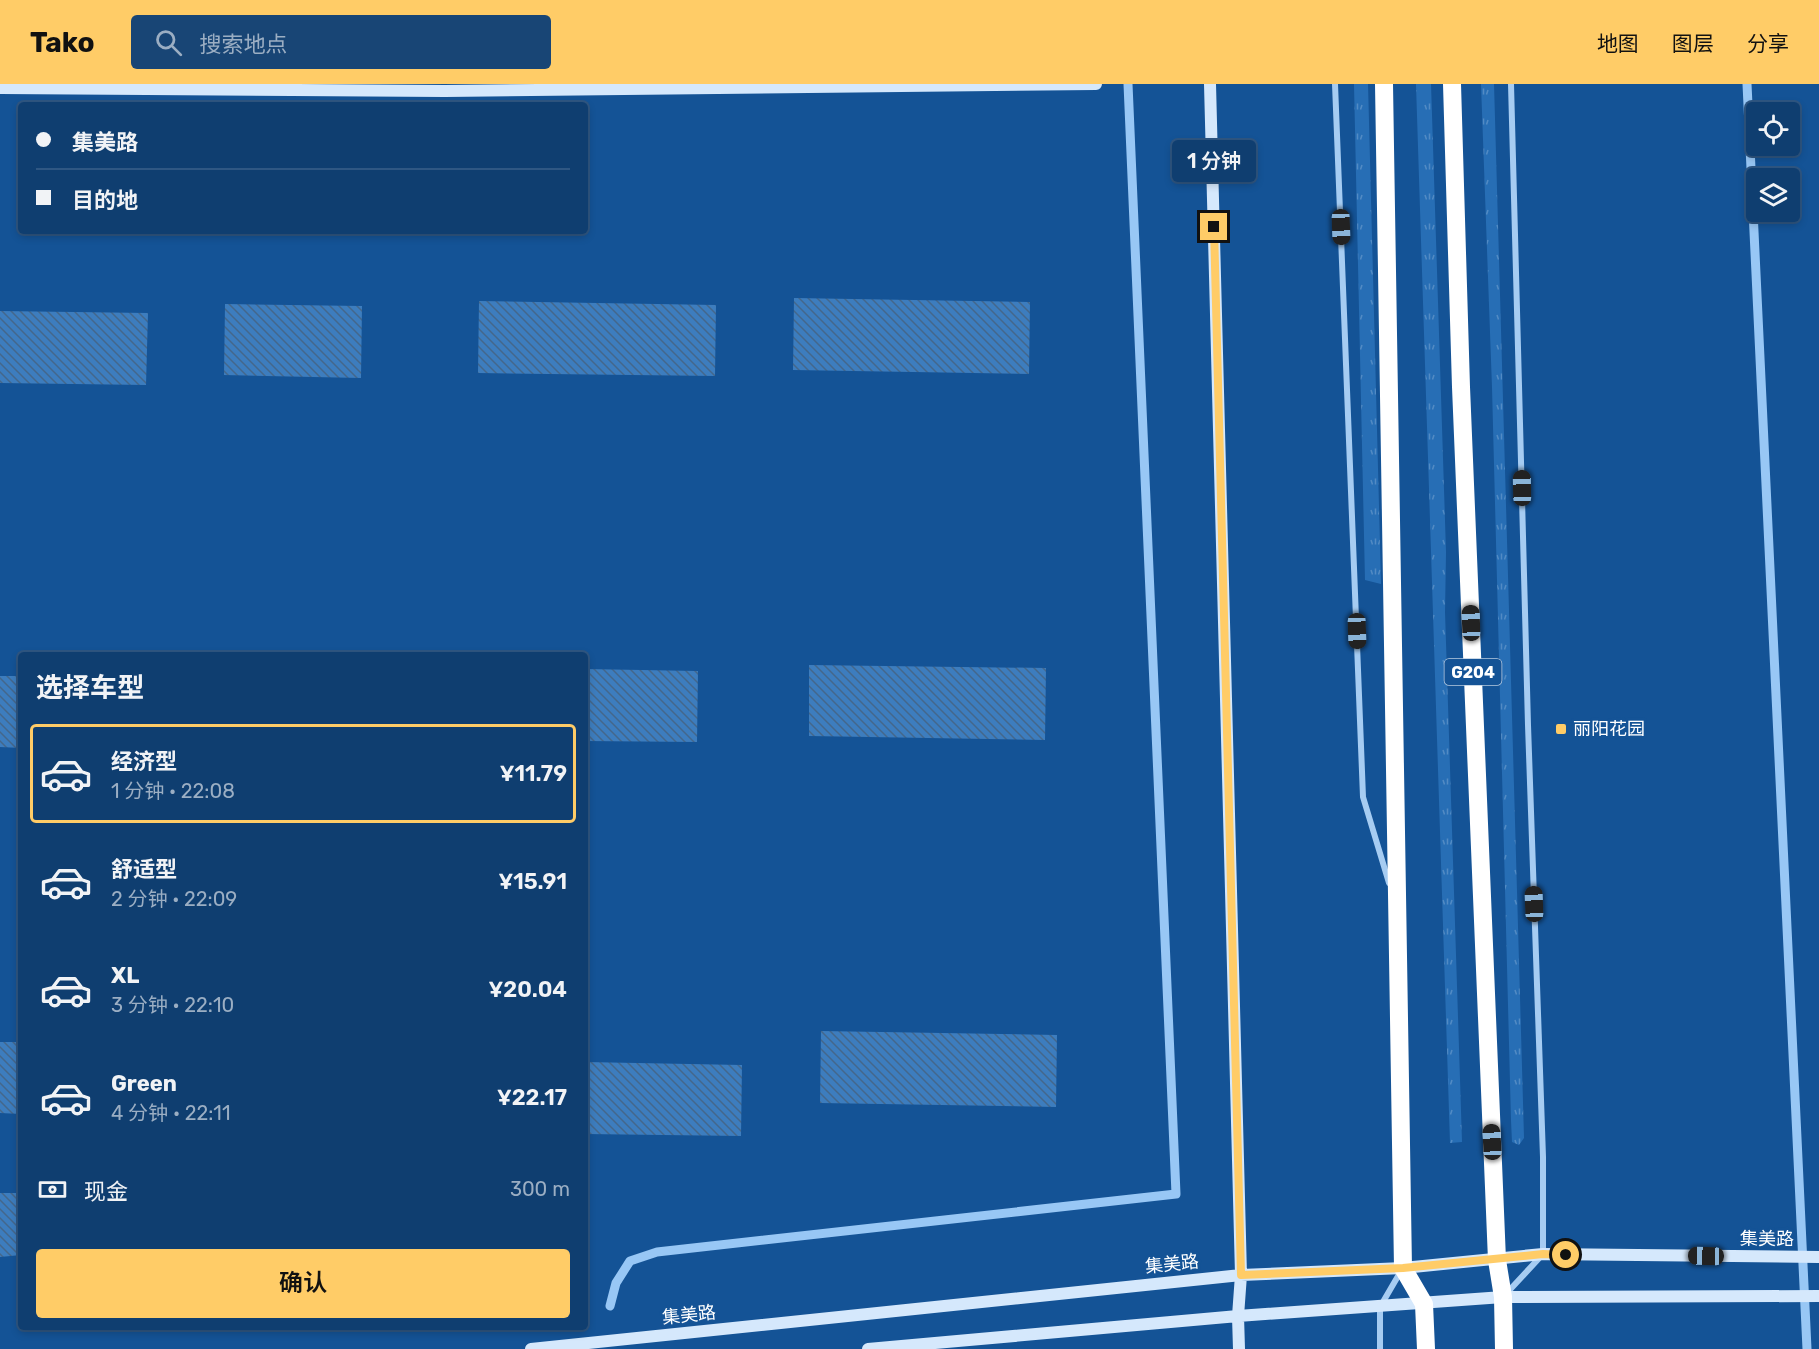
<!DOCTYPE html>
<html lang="zh">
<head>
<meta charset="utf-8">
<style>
  body { margin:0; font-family:Rubik,"Noto Sans SC",sans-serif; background:#184575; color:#f1f3f6; height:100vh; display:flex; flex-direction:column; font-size:22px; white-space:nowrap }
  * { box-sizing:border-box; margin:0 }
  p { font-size:20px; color:#9baec3 }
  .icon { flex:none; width:33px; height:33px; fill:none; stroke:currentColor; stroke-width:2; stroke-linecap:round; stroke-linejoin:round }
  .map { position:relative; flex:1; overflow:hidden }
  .side { position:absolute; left:18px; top:568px; width:570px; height:678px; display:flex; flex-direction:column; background:#0f3e70; border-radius:6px; box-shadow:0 3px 9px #0003,0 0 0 2px #2f5783 }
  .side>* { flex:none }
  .banner { position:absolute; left:18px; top:18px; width:570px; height:132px; border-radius:6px; box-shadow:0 3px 9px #0003,0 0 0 2px #2f5783; display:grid; align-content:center; height:132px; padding:0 18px; background:#0f3e70 }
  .fabs { position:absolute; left:1746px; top:18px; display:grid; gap:12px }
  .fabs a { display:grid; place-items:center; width:54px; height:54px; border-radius:6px; background:#0f3e70; box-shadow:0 3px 9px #0003,0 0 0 2px #2f5783; font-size:30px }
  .end { position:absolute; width:27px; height:27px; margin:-14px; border:8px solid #ffcc67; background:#111; box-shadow:0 0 0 3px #111 }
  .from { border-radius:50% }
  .bubble { position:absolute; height:42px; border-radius:6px; background:#0f3e70; box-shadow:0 3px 9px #0003,0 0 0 2px #2f5783; font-size:20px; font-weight:600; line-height:42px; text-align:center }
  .car { position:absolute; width:18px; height:36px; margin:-18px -9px; border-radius:8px; box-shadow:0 0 4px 2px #0007; background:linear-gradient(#222 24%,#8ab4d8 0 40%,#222 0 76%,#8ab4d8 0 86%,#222 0) }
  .banner b { display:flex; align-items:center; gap:21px; height:57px; font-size:22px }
  .banner b+b { border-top:2px solid #2f5783 }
  .banner i { width:15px; height:15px; background:#f1f3f6 }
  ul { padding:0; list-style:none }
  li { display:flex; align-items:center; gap:18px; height:99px; margin:0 12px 9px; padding:0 6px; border:3px solid transparent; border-radius:6px }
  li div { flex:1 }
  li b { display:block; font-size:22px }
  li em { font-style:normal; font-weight:600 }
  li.selected { border-color:#ffcc67 }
  li>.icon { width:54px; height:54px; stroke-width:1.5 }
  h2 { padding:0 18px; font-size:27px; line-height:72px }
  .pay { display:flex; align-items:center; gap:15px; height:66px; padding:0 18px; font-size:22px }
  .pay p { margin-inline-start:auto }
  .action { display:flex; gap:12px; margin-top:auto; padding:12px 18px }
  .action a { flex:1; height:69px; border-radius:6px; background:#ffcc67; color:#111; font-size:24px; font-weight:600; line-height:69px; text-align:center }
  header { display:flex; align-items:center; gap:36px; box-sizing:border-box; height:84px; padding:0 30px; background:#ffcc67; color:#111 }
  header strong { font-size:28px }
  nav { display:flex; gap:33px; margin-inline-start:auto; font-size:21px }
  .search { width:420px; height:54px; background:#184575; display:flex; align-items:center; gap:15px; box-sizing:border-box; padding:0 21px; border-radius:6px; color:#9baec3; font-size:22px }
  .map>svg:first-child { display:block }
</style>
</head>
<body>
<header>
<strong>Tako</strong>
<div class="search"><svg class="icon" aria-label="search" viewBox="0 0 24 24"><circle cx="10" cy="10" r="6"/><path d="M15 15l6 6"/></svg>搜索地点</div>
<nav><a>地图</a><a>图层</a><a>分享</a></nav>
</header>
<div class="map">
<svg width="1819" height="1265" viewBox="0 0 1819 1265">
  <defs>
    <pattern id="grass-tufts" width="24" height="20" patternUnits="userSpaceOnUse" patternTransform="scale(1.5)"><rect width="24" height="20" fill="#276eb5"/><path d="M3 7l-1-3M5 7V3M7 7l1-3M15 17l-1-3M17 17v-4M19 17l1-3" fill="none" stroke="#528bc4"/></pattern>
    <pattern id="building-back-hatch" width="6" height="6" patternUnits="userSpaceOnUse" patternTransform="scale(1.5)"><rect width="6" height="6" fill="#3d7dbe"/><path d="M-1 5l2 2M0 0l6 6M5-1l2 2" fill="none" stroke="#44678b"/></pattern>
  </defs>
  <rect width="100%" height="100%" fill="#145396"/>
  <path fill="url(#grass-tufts)" d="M1354,0H1368L1381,500L1365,496Z
    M1416,0H1431L1446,468L1445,528L1462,1058L1450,1059Z
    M1481,0H1494L1524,1054L1519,1061L1512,1058L1511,1036L1492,303Z"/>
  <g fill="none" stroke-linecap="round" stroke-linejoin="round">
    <path stroke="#98c7f5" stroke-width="9" d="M1747,0L1807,1265
      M610,1222L616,1199L630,1177L657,1168L1176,1110L1128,0"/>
  </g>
  <path fill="url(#building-back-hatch)" d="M794,214L1030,218L1029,290L793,286Z
    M479,217L716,221L715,292L478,289Z
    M225,220L362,222L361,294L224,291Z
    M0,227L148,229L146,301L0,299Z
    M809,581L1046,584L1045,656L809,652Z
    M585,585L698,587L697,658L585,657Z
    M0,592H21V664L0,663Z
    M821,947L1057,951L1056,1023L820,1019Z
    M0,958H21V1030L0,1029Z
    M585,978L742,981L741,1052L585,1050Z
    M0,1109H21V1171L0,1173Z"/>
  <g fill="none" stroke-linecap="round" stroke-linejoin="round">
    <path stroke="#a6ccf2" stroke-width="6" d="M1335,0L1363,713L1389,799
      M1505,1211L1543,1170V1073L1528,641L1511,0
      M1380,1265V1223L1401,1187"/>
    <path stroke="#d5e8fc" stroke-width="12" d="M1210,0L1241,1191L1238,1232L1239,1265
      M0,4L445,7L1096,0
      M531,1265L1241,1191L1403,1184L1543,1170L1819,1173
      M868,1265L1238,1232L1503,1213L1819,1212"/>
    <path stroke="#fff" stroke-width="18" d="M1384,0C1394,395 1394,790 1403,1184L1424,1220L1426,1265
      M1452,0L1461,303L1497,1176L1503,1213L1504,1265"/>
  </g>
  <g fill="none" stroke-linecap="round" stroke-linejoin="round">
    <path stroke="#ffcc67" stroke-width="8" d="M1214,143L1241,1191L1403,1184L1543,1170L1566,1171"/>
  </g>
  <rect fill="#ffcc67" stroke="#145396" stroke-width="2" x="1555" y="639" width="12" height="12" rx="3"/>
  <g text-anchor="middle" stroke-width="6" stroke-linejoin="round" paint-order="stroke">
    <rect fill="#145396" stroke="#b8cbe0" stroke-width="1.5" x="1444.5" y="575" width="57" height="26" rx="4.5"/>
    <g font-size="16" font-weight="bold" fill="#fff">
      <text x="1473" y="594">G204</text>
    </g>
    <g font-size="18" fill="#fff" stroke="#145396" text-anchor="start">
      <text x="1573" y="651">丽阳花园</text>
    </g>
    <g font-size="18" fill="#fff" stroke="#145396">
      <text x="1767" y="1161">集美路</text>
      <text transform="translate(1172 1180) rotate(-6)" y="6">集美路</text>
      <text transform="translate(689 1231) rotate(-6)" y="6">集美路</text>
    </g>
  </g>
</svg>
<div class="fabs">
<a><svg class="icon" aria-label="locate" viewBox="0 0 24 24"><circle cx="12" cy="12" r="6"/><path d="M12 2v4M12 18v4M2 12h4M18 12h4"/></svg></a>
<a><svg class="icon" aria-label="layers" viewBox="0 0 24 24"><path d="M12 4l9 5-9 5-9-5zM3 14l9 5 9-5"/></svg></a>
</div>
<i class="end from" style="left:1566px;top:1171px"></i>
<i class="end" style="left:1214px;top:143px"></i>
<div class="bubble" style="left:1172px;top:56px;width:84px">1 分钟</div>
<i class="car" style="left:1341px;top:143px;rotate:178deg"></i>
<i class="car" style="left:1522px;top:404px;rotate:359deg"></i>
<i class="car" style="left:1471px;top:539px;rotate:358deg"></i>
<i class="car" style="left:1357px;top:547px;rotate:178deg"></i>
<i class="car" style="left:1534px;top:820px;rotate:358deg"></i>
<i class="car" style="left:1492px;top:1058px;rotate:357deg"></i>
<i class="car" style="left:1706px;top:1172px;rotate:271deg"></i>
<div class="banner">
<b><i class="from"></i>集美路</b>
<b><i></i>目的地</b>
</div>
<section class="side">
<h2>选择车型</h2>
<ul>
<li class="selected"><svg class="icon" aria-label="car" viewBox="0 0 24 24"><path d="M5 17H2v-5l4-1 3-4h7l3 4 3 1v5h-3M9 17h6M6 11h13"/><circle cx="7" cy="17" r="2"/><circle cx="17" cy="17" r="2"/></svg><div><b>经济型</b><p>1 分钟 · 22:08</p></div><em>¥11.79</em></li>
<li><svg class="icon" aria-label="car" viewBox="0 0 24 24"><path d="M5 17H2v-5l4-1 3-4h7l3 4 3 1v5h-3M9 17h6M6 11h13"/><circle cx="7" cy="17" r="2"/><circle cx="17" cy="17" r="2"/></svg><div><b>舒适型</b><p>2 分钟 · 22:09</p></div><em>¥15.91</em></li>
<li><svg class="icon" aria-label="car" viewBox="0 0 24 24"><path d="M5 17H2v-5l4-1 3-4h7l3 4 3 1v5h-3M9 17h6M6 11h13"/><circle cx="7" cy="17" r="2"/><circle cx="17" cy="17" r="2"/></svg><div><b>XL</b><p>3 分钟 · 22:10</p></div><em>¥20.04</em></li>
<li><svg class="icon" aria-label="car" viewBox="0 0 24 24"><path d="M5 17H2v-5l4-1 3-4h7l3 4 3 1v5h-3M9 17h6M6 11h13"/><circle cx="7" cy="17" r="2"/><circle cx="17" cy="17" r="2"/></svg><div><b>Green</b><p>4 分钟 · 22:11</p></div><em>¥22.17</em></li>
</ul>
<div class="pay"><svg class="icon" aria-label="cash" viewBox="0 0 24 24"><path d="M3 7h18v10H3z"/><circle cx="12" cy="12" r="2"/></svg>现金<p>300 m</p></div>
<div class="action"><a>确认</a></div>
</section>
</div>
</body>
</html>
